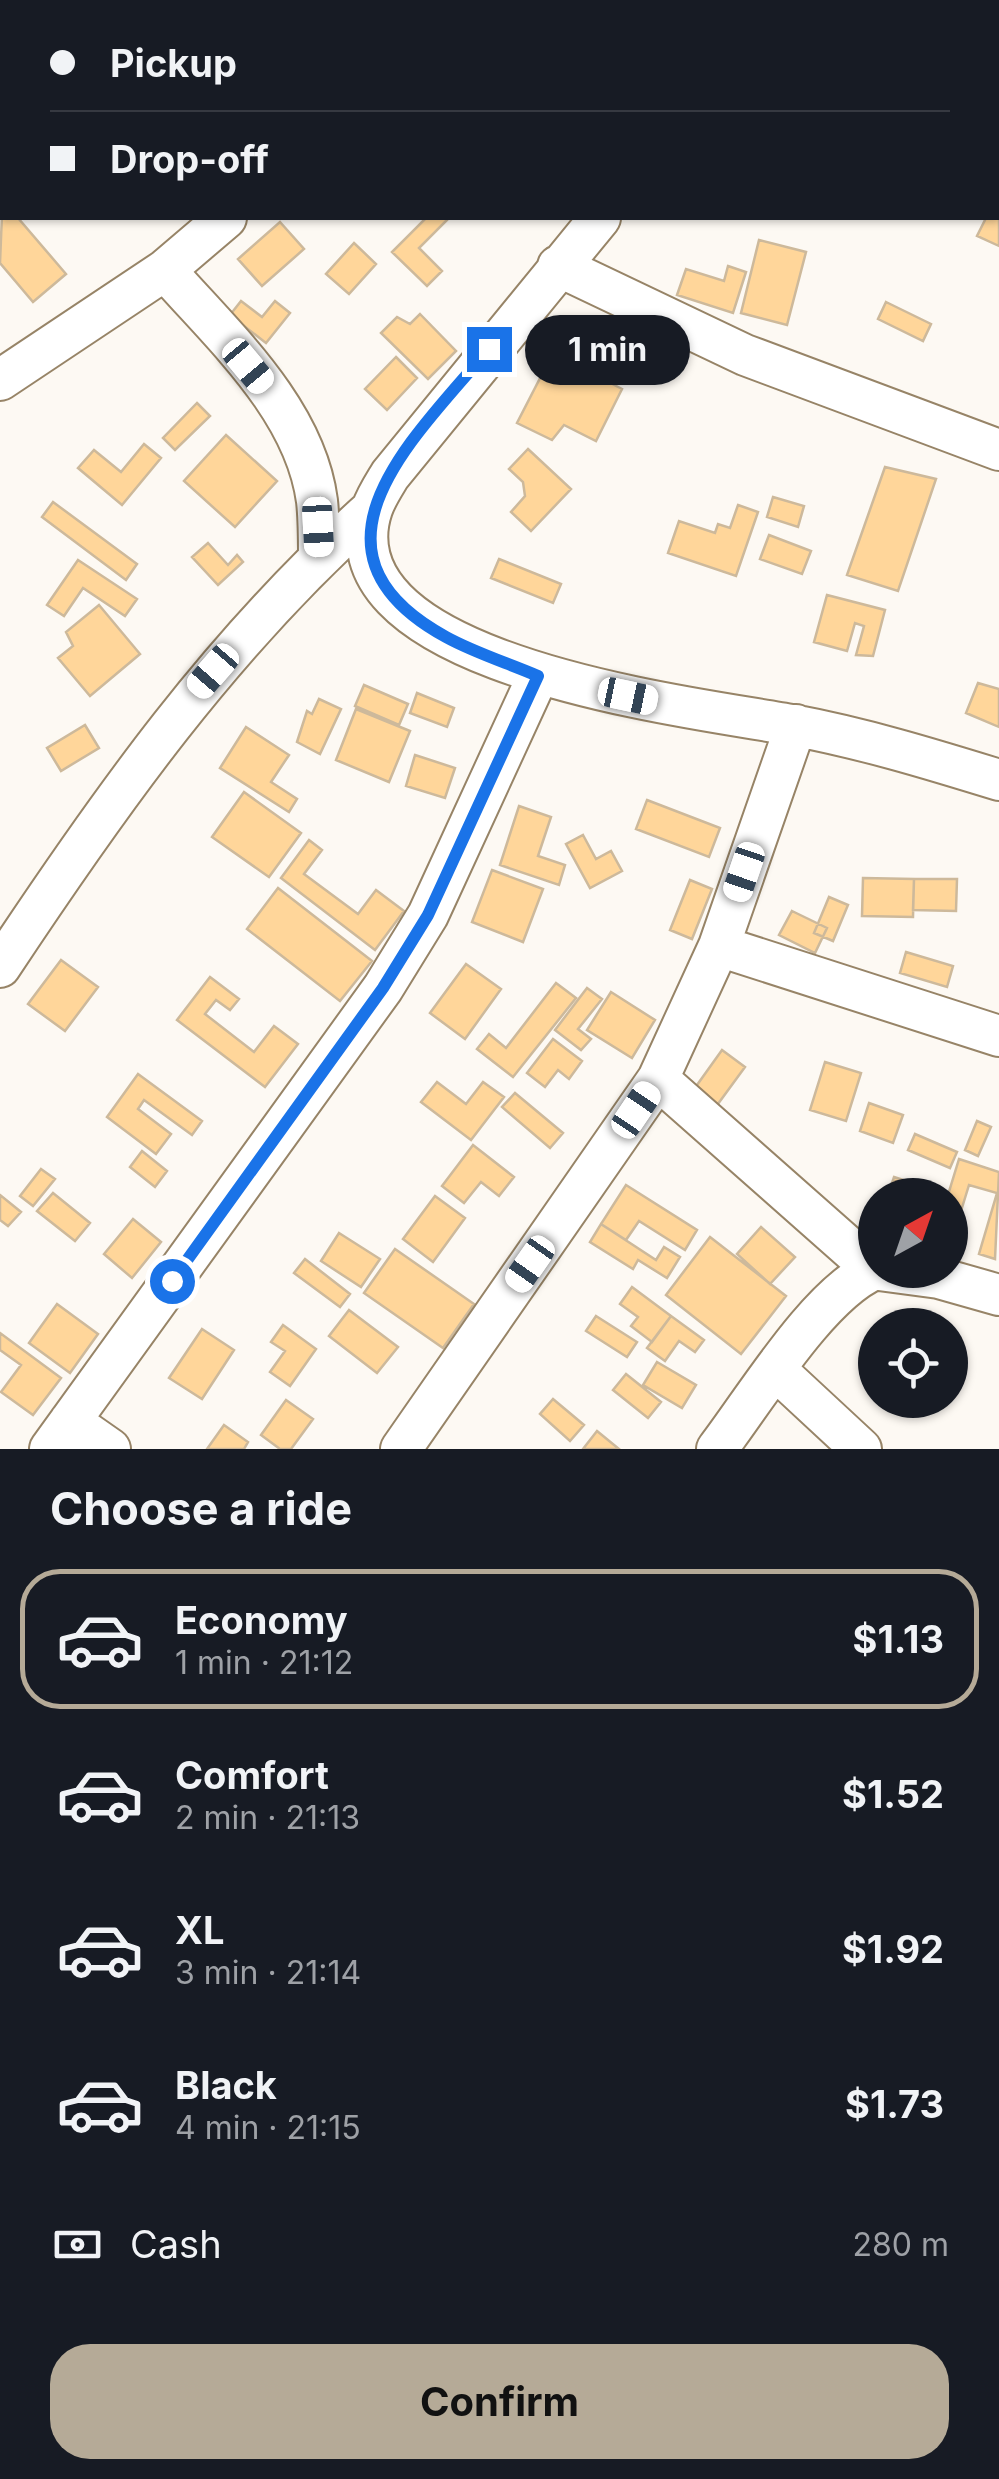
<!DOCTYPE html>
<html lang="en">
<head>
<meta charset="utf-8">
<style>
  body { margin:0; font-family:Inter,sans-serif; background:#20242c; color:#f1f3f6; height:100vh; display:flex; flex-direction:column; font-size:38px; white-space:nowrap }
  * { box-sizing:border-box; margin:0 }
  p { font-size:32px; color:#9ea1a6 }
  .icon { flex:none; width:55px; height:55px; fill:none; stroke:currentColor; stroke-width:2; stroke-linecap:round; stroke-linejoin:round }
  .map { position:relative; height:1449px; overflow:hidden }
  .panel { display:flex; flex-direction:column; background:#171b24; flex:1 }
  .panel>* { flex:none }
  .banner { position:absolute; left:0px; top:0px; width:1000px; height:220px; box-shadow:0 2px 8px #0004; display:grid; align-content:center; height:220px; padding:0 50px; background:#171b24 }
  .needle { width:65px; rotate:40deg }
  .buttons { position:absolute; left:858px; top:1178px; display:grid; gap:20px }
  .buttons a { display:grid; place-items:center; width:110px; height:110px; border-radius:50%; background:#171b24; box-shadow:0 2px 8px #0004; font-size:50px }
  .end { position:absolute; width:45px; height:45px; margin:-22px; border:12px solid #1a73e8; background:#fff; box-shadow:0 0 0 5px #fff }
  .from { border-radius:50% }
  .bubble { position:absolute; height:70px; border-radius:35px; background:#171b24; box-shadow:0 2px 8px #0004; font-size:32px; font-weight:700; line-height:70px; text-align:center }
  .car { position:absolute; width:30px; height:60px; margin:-30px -15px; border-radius:12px; box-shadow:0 0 8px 2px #0007; background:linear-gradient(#fff 24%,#345 0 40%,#fff 0 76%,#345 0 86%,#fff 0) }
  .banner b { display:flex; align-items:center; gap:35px; height:95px; font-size:38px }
  .banner b+b { border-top:2px solid #363941 }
  .banner i { width:25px; height:25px; background:#f1f3f6 }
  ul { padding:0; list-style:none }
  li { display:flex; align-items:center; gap:30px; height:140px; margin:0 20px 15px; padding:0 30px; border:5px solid transparent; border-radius:40px }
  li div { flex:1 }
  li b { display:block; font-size:38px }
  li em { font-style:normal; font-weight:700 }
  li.active { border-color:#b5aa97 }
  li>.icon { width:90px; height:90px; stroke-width:1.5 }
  h2 { padding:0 50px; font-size:45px; line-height:120px }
  .pay { display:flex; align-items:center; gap:25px; height:110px; padding:0 50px; font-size:38px }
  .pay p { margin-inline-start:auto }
  .button { display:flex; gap:20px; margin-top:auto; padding:20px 50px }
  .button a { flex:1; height:115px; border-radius:40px; background:#b5aa97; color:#111; font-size:40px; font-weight:700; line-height:115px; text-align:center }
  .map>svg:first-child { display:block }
</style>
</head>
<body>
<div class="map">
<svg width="999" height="1449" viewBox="0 0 999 1449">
  <rect width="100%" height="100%" fill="#fdf9f3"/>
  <path fill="#ffd69a" stroke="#cdb99b" stroke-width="2.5" d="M999,189V246L977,236L986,218H998Z
    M2,214V218H18L66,274L33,302L0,263Z
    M426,218H449L419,248L442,271L427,286L392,252Z
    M280,222L304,249L262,286L238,259Z
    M759,240L806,252L787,325L741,313Z
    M354,243L376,264L349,294L326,274Z
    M728,266L746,272L733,313L677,295L686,269L724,281Z
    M241,301L262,317L275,301L290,313L266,343L230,315Z
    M886,302L931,324L923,341L878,319Z
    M420,314L456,351L428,379L381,333L397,317L410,324Z
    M553,353L622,389L596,441L564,425L552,440L517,423Z
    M396,357L417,378L387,410L365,389Z
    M197,403L210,416L175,450L163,438Z
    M226,435L277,481L235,527L184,481Z
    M144,444L161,458L122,505L78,468L94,450L121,472Z
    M528,449L571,489L531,531L511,512L525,496L523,482L509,469Z
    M885,467L936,479L898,591L847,575Z
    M773,497L804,506L798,527L767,517Z
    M53,502L137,564L126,580L42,517Z
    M738,505L758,512L736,576L668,553L679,521L715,533L718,524L730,528Z
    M769,535L811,551L802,574L760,559Z
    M208,543L228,565L237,555L243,562L218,585L192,557Z
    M499,559L561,584L553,603L491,578Z
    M78,560L137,599L125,616L83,588L64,616L47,605Z
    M827,595L885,610L873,656L856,655L864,626L855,623L847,651L814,642Z
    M99,605L140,654L90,696L58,658L73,646L66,632Z
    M978,683L999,689V727L966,713Z
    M364,685L408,704L399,725L355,706Z
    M417,693L454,708L447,727L410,713Z
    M319,699L341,709L320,754L297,742L307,711L312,714Z
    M356,709L410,731L389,782L336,760Z
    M85,725L99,748L61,771L47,748Z
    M246,727L289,755L271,782L297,799L289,812L220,768Z
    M415,755L455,768L445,798L406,786Z
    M244,792L301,833L269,877L212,837Z
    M647,800L720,828L709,857L636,829Z
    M519,806L551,817L538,856L565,865L559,885L500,865Z
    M583,835L596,859L611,851L622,871L590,888L566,844Z
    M309,840L322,850L304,874L358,914L376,890L404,911L375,950L281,878Z
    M492,870L543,889L523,942L472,922Z
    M863,878L914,879L913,917L862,916Z
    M914,879H957L956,911L913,910Z
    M690,880L712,889L692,939L670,930Z
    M278,888L372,961L340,1001L247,929Z
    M829,897L848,905L833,941L814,933Z
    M792,911L827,928L815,953L779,935Z
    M906,952L953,966L947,987L900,973Z
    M61,960L98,987L65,1031L28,1004Z
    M466,964L501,989L465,1039L430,1013Z
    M210,977L239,999L230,1010L216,1000L205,1014L254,1052L274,1026L298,1044L265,1087L177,1020Z
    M556,983L576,998L513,1077L477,1049L489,1034L506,1048Z
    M587,988L602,999L578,1029L591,1039L581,1050L555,1030Z
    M611,992L655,1020L632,1058L587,1030Z
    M553,1039L582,1061L569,1079L558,1070L545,1087L527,1073Z
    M722,1050L745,1067L715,1108L692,1092Z
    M825,1062L861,1073L846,1121L810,1110Z
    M138,1074L202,1121L192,1135L144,1100L138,1109L171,1134L156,1154L107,1117Z
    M437,1082L466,1104L483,1082L504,1097L471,1140L421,1102Z
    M515,1093L563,1133L550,1148L502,1107Z
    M869,1103L903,1115L893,1143L860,1131Z
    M977,1121L991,1127L978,1156L965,1150Z
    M915,1134L957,1152L950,1168L908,1150Z
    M473,1145L514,1177L499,1196L481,1182L464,1203L442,1186Z
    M142,1151L167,1171L155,1187L130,1167Z
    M959,1159L999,1172L995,1259L979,1254L997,1193L969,1185L953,1237L950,1236L948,1195Z
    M41,1169L55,1179L33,1206L20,1196Z
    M894,1177L943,1193L942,1195H888Z
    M626,1185L697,1230L685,1250L639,1221L626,1240L601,1224Z
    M53,1193L90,1223L75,1241L37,1211Z
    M0,1195L21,1212L8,1226L0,1220Z
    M435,1196L465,1218L433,1262L403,1239Z
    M133,1219L161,1242L132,1278L104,1254Z
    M601,1224L656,1260L664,1247L680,1257L667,1278L638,1260L633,1269L590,1242Z
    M761,1227L795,1257L770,1284L737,1254Z
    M339,1233L380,1259L361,1287L321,1261Z
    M710,1237L786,1296L741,1354L666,1295Z
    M395,1249L474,1304L443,1348L364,1293Z
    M305,1259L350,1294L340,1307L294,1273Z
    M632,1287L671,1316L652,1342L631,1326L638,1317L620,1304Z
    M57,1304L98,1334L70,1373L29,1343Z
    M349,1310L398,1347L377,1373L329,1336Z
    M596,1316L637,1342L627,1357L586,1331Z
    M671,1316L704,1340L695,1352L679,1341L665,1361L647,1348Z
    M283,1325L316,1349L290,1386L270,1372L285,1351L271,1342Z
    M202,1329L234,1350L202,1399L169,1378Z
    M0,1333L61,1378L33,1415L1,1392L21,1365L0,1350Z
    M657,1362L696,1385L682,1408L643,1385Z
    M626,1374L661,1402L648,1418L613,1390Z
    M553,1399L584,1425L570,1441L540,1414Z
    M286,1400L313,1419L291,1449H280L261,1435Z
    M224,1425L248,1442L244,1449H207Z
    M597,1431L619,1449H583Z"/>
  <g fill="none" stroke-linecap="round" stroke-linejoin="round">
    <defs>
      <path id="minor" d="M640,0L641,2
        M512,2L515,0
        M998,122H999
        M600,218L390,475C384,485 376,497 372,509C319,666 700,708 792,725C862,738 931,759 999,780
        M558,266L745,355L999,450
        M165,270C223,336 305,409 317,501C319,519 319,538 319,556
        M0,380L165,270L226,218
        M719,946L999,1036
        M0,967C110,801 222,643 371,510
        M658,1079L873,1269
        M879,1270L939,1278L999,1295
        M777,1371L861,1449
        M70,1421L110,1449
        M50,1449L383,988L428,915L538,676
        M401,1449L658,1079L719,946L796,725
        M717,1449C756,1398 818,1294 875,1269"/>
    </defs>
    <use href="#minor" stroke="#978467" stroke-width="44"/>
    <use href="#minor" stroke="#fff" stroke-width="40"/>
  </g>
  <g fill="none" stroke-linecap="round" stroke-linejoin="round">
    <path stroke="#1a73e8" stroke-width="12" d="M172,1281L383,988L428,915L538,676C508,663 475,653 446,637C289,551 414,438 489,349"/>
  </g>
</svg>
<div class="buttons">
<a><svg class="needle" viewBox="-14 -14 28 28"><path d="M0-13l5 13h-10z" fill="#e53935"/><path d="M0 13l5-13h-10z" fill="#9ea1a6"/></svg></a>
<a><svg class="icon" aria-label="locate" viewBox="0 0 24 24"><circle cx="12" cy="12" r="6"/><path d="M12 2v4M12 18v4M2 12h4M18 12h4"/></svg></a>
</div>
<i class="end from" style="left:172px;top:1281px"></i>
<i class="end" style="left:489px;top:349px"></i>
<div class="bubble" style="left:525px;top:315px;width:165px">1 min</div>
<i class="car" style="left:248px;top:366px;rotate:140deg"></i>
<i class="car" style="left:318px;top:527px;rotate:177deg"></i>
<i class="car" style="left:213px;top:671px;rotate:221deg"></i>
<i class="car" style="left:628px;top:696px;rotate:102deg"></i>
<i class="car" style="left:744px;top:872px;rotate:199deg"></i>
<i class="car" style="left:636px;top:1110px;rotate:34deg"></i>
<i class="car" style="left:530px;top:1264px;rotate:215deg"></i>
<div class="banner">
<b><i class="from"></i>Pickup</b>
<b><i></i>Drop-off</b>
</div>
</div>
<section class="panel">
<h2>Choose a ride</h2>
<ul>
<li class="active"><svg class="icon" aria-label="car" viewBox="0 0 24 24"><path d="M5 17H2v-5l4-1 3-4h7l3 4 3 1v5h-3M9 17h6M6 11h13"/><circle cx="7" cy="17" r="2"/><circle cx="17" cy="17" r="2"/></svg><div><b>Economy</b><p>1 min · 21:12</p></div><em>$1.13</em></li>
<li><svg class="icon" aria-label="car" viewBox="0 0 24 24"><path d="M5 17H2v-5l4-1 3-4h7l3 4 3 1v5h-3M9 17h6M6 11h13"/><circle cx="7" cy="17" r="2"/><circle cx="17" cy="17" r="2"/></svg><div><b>Comfort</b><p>2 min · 21:13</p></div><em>$1.52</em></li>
<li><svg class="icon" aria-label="car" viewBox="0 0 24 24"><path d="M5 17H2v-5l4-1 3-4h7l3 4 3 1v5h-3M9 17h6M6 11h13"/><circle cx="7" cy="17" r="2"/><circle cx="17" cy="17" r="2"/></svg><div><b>XL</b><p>3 min · 21:14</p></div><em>$1.92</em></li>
<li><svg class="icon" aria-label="car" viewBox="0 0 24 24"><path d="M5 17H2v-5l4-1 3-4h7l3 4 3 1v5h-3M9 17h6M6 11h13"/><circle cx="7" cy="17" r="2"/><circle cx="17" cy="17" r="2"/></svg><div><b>Black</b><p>4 min · 21:15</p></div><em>$1.73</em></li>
</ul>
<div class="pay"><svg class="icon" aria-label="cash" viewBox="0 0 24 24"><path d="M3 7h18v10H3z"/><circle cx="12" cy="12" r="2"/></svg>Cash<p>280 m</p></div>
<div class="button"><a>Confirm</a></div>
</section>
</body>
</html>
